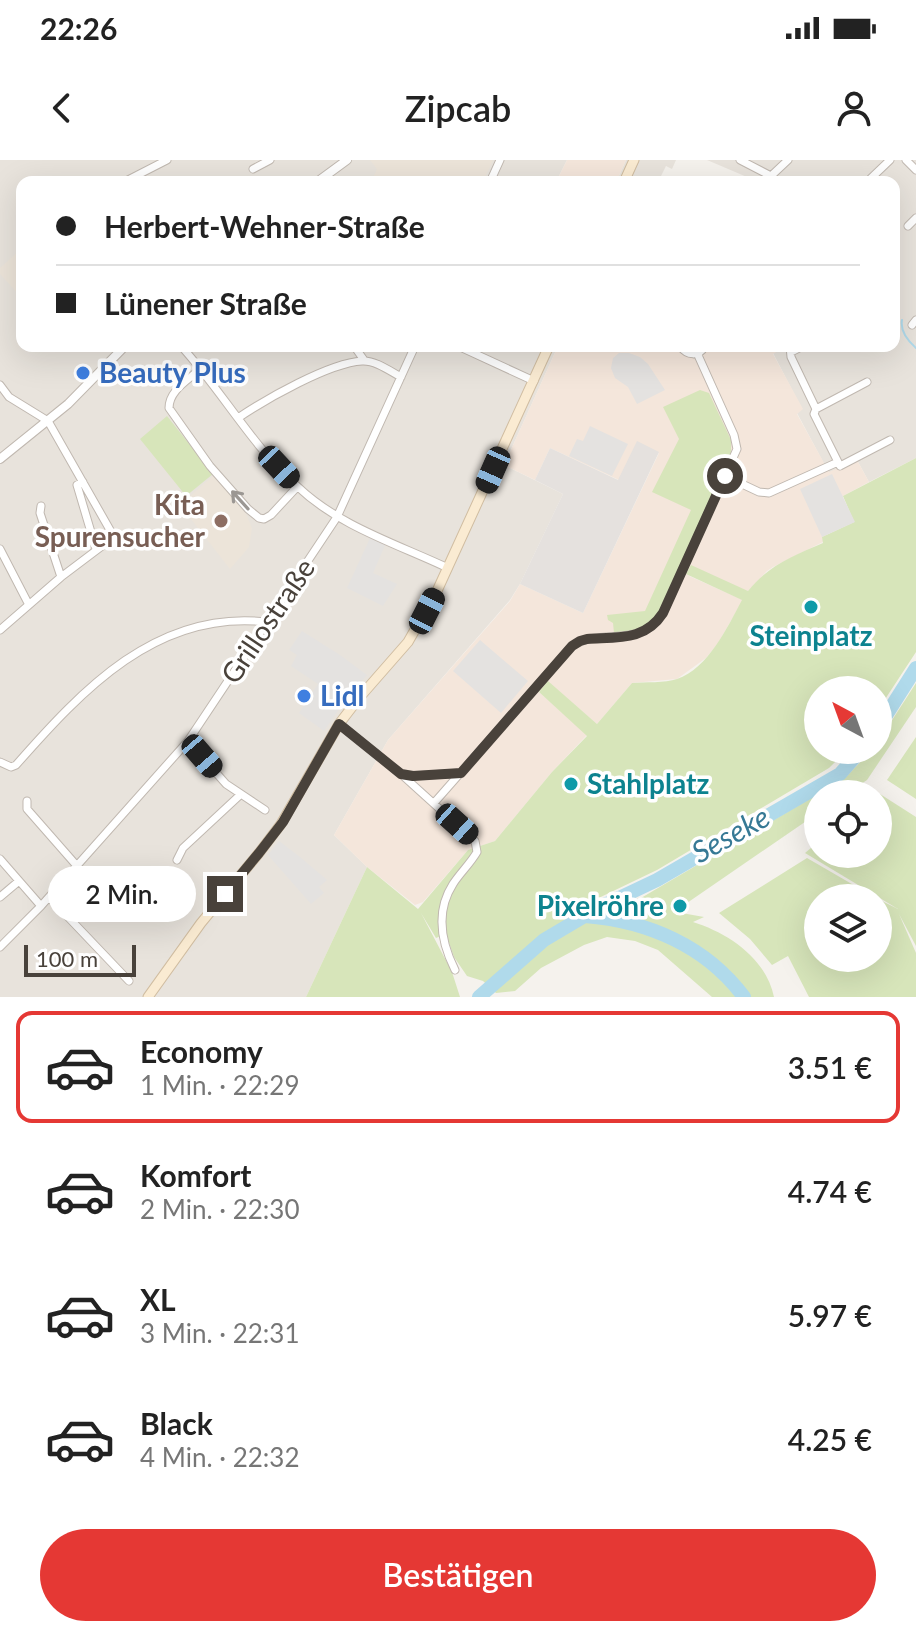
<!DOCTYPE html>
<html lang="de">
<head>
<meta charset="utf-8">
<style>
  body { margin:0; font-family:Lato,sans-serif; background:#f2f2f2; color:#222; height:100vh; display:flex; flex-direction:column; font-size:30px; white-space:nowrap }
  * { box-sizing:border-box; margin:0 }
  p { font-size:26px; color:#767676 }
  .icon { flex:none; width:44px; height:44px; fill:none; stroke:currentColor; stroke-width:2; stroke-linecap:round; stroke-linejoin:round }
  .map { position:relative; height:837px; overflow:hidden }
  .side { display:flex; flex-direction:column; background:#fff; flex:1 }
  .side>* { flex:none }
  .banner { position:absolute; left:16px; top:16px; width:884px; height:176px; border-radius:16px; box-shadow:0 8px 32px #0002; display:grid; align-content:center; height:176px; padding:0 40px; background:#fff }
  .needle { width:52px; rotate:319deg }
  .buttons { position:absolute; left:804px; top:516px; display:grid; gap:16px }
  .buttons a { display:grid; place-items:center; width:88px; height:88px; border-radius:50%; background:#fff; box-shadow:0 8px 32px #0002; font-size:40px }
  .scale { position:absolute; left:24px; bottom:20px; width:112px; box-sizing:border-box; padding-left:8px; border:4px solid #49423b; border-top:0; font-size:22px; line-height:28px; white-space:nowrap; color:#49423b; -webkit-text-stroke:6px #fff; paint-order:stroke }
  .end { position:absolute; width:36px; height:36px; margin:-18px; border:10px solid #49423b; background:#fff; box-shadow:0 0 0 4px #fff }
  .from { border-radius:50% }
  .bubble { position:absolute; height:56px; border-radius:28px; background:#fff; box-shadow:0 8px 32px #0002; font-size:26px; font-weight:600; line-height:56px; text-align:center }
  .car { position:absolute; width:24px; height:48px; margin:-24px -12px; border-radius:10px; box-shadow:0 0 6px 2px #0007; background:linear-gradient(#222 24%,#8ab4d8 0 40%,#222 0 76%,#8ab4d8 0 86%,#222 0) }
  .banner b { display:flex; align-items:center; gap:28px; height:76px; font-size:30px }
  .banner b+b { border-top:2px solid #e0e0e0 }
  .banner i { width:20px; height:20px; background:#222 }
  ul { padding:14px 0 0; list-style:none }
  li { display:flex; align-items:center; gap:24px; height:112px; margin:0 16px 12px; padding:0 24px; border:4px solid transparent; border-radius:16px }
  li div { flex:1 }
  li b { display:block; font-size:30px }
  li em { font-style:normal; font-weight:600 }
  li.on { border-color:#e53834 }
  li>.icon { width:72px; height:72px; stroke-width:1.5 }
  .primary-button { display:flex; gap:16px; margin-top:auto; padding:16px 40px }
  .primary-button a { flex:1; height:92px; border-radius:48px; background:#e53834; color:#fff; font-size:32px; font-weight:600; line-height:92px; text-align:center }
  .status { display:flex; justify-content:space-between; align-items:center; height:56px; padding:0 40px; background:#fff; direction:ltr }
  .status svg { height:22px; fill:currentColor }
  header { display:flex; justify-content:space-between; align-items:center; height:104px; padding:0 40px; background:#fff; font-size:36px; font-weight:600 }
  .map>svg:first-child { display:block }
</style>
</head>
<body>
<div class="status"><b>22:26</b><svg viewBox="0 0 49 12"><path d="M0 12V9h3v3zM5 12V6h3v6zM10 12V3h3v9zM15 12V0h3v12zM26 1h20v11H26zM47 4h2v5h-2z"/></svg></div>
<header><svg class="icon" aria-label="back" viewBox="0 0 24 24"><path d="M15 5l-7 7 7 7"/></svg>Zipcab<svg class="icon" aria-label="person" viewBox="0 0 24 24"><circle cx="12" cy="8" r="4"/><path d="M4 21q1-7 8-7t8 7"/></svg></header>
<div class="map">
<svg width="916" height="837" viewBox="0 0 916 837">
  <rect width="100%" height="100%" fill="#f5f2ed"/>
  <path fill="#e8e3dc" d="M0,0H567L556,22H22V186H558L504,305L563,334L520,424L510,440L388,580L334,675L367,707L306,837H0Z
    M626,0H676L672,9L666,6L658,22H623L618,18Z
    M707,0H916V298L869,322L857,300L829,313L797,253L802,249L773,193L783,188V186H894V22H754V20Z"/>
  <path fill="#f4e6db" d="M567,0H626L618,18L623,22H556Z
    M558,186H783V188L773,194L803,249L797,254L829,312L857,300L869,322L843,336L823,382L773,407L767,411L748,431L687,415L743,440L718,483L706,498L677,519L632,523L597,564L548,522L539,532L587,575L552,612L495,681L468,690L423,742L415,745L367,707L334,675L388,580L510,441L520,424L583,453L659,293L619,320L550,288L535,320L504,305Z"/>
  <path fill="#e5e1de" d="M637,281L659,292L583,453L520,424L563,334L535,320L550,288L618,320Z"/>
  <path fill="#ece4d9" d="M370,0H493L483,22H371L377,9Z
    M22,78V138L0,114V108L20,90L17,84Z
    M214,315L246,354L252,368L249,387L230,409L180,345Z"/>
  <path fill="#d7e5ba" d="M700,230L709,233L731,280V295L656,457C641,471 634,471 614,473L613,463L608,460L607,455L645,451L691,350L652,332L679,279L663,247Z
    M167,256L213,314L186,336L140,279Z
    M916,298V492L878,550V530H818V590H847L829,608L657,710L559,757L641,738L818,634V653L687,743L679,739L673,743L676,752L704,757L693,762C728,773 766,798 774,837H712L658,790L635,781L607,777L584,785L541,808L515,831L496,833L483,821L467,816L454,797L446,774L436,778L421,753L452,812L460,837H306L367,707L418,749L468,690L495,681L552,612L587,576L539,532L548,521L597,564L632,523C645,522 665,523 677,519C708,509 728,466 742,440L686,414L691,405L748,431C769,405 793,396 823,383L822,377L854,362L843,336Z
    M916,523V547L867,620L846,634H819L844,619L872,590H878V582Z
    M916,577V639L887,620Z
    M880,634L916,657V786L899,754L916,793V837H809L788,796L772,805L750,779L719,753L807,698L876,738H818V798H878V739L898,749L805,693L818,682V694H878V635Z"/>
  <path fill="#e4e2e0" d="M619,193H629L640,197L648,204L665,230L637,244L628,227L615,218L611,208L613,198Z
    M590,266L628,284L612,316L569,296L577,279L583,281Z
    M832,314L855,362L822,377L800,329Z
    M371,376L386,383L373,413L397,424L383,446L347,428Z
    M302,471L340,495L367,515L342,545L324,571L299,553L318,524L291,506L297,495L289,490Z
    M480,480L528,521L501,553L453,511Z
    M279,681L300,697L327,720L319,727L324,733L311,744L268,695Z"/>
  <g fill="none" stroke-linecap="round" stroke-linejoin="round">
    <path stroke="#b0daeb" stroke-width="2" d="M894,122L897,128
      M902,160C900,171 908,181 916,188"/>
    <path stroke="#b0daeb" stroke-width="14" d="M878,568L916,508
      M585,756C648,761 706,786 744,837
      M479,837L544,780L598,748L657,720L840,614L861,590"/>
    <defs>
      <path id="minor" d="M740,0L771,16L768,22
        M906,0L916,10
        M253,9L270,0
        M771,16L788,0
        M124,22L167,0
        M490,22L500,0
        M867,22L890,0
        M908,66L916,58
        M912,165L916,160
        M181,186C222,231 252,286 298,327C339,366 397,384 448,408
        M354,186L364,200
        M458,186L534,221
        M680,186C687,196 699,197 705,186
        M790,186L791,197L816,249L814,254L838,302
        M791,192L803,186
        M201,208C189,220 169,230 169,248L210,306L248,349L259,358L264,359L271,355L297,327
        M0,225L9,237L48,261L114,377L61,417L0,470
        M816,249L867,222
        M238,258C266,239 329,203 362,201C375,200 390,211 401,217
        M838,302L840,306L890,280
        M725,316L759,332L769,333L838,302
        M83,322L77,325L96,389
        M41,346L40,353L61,417
        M0,389L29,445
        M339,564L401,614L475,681L477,692C470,704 460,713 453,724C435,752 441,782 455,810
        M188,581L226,624L265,650
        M0,602L11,607L16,605C82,530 157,449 267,462
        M403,615L413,616L461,613
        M27,641V649L77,706
        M434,643L572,486C604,466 637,491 663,453L737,289L734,275L697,193
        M0,699L41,746
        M177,700L183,688L240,635
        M0,737L19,721
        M49,737L129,821
        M0,787L41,746L188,581L337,357L415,186"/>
      <path id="tertiary" d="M317,22L347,0
        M0,299L68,244L125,186"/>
      <path id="secondary" d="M624,22L634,0
        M148,837L201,763L259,693L281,664L339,564L359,538L408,482L437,431L549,186"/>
    </defs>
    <use href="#minor" stroke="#c0b8b0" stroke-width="9"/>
    <use href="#tertiary" stroke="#c0b8b0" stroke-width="10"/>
    <use href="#secondary" stroke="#d0bda1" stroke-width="11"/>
    <use href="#minor" stroke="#fff" stroke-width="7"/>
    <use href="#tertiary" stroke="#fff" stroke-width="8"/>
    <use href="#secondary" stroke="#faebd2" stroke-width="9"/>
  </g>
  <defs><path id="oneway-shaft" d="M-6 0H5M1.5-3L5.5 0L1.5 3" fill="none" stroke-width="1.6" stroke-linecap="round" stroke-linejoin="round" transform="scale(2)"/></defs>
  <use stroke="#9b9793" href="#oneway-shaft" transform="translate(240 340) rotate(-132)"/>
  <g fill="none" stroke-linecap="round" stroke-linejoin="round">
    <path stroke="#49423b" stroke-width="10" d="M225,734L259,693L283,662L339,564L401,614L413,616L461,613L572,486L580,481L587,479C618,477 645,481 663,453L725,316"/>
  </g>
  <g fill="#3f7fe0" stroke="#fff" stroke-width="3">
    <circle cx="83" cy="213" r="8"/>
    <circle cx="304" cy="536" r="8"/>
  </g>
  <circle fill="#8d6e63" stroke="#fff" stroke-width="3" cx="221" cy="361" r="8"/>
  <g fill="#0f9aa8" stroke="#fff" stroke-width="3">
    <circle cx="811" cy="447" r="8"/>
    <circle cx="571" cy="624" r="8"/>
    <circle cx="680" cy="746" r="8"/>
  </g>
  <g text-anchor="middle" stroke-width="7" stroke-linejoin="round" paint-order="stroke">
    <g font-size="28" font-weight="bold" fill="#366cbe" stroke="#fff" text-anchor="start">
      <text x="99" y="223">Beauty Plus</text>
      <text x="320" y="546">Lidl</text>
    </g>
    <g font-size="28" font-weight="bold" fill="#785e54" stroke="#fff" text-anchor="end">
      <text x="205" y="355">Kita<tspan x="205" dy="32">Spurensucher</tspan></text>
    </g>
    <g font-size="28" fill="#49423b" stroke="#fff">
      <text transform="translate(268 461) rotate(-56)" y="10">Grillostraße</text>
    </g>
    <g font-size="28" font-weight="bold" fill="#0d838f" stroke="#fff">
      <text x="811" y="486">Steinplatz</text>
      <text x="587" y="634" text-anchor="start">Stahlplatz</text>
      <text x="664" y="756" text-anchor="end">Pixelröhre</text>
    </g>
    <g font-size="30" font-style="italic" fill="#367995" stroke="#fff">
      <text transform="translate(731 675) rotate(-29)" y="10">Seseke</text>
    </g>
  </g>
</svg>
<div class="buttons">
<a><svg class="needle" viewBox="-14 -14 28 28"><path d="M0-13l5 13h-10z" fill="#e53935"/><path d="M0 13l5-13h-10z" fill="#767676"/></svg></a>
<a><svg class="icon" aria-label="locate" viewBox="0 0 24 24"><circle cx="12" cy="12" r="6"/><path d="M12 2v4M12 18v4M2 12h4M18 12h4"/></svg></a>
<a><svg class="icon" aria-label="layers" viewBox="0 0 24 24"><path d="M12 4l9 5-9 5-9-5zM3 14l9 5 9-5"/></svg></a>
</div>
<div class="scale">100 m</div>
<i class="end from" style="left:725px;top:316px"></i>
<i class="end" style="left:225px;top:734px"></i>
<div class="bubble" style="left:48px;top:706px;width:148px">2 Min.</div>
<i class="car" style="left:279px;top:307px;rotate:137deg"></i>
<i class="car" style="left:493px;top:310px;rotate:204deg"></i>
<i class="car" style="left:427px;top:451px;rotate:27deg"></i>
<i class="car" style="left:202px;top:596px;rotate:139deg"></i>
<i class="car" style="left:457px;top:664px;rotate:132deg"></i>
<div class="banner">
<b><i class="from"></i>Herbert-Wehner-Straße</b>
<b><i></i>Lünener Straße</b>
</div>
</div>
<section class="side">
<ul>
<li class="on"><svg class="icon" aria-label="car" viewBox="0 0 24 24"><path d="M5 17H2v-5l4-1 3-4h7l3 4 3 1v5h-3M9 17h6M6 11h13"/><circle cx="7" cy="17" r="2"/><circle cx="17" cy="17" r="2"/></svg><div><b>Economy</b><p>1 Min. · 22:29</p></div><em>3.51 €</em></li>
<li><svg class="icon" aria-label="car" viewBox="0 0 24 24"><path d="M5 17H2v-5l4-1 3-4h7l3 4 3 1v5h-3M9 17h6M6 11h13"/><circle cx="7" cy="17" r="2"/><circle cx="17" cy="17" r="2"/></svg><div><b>Komfort</b><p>2 Min. · 22:30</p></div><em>4.74 €</em></li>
<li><svg class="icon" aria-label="car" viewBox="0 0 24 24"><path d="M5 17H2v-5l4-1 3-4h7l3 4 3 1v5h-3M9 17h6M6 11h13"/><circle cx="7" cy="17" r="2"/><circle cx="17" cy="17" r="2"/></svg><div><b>XL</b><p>3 Min. · 22:31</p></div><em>5.97 €</em></li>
<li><svg class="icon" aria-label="car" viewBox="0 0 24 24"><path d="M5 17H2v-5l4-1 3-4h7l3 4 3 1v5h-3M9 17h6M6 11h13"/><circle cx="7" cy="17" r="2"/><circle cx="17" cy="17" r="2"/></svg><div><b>Black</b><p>4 Min. · 22:32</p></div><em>4.25 €</em></li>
</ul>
<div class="primary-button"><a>Bestätigen</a></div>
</section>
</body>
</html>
